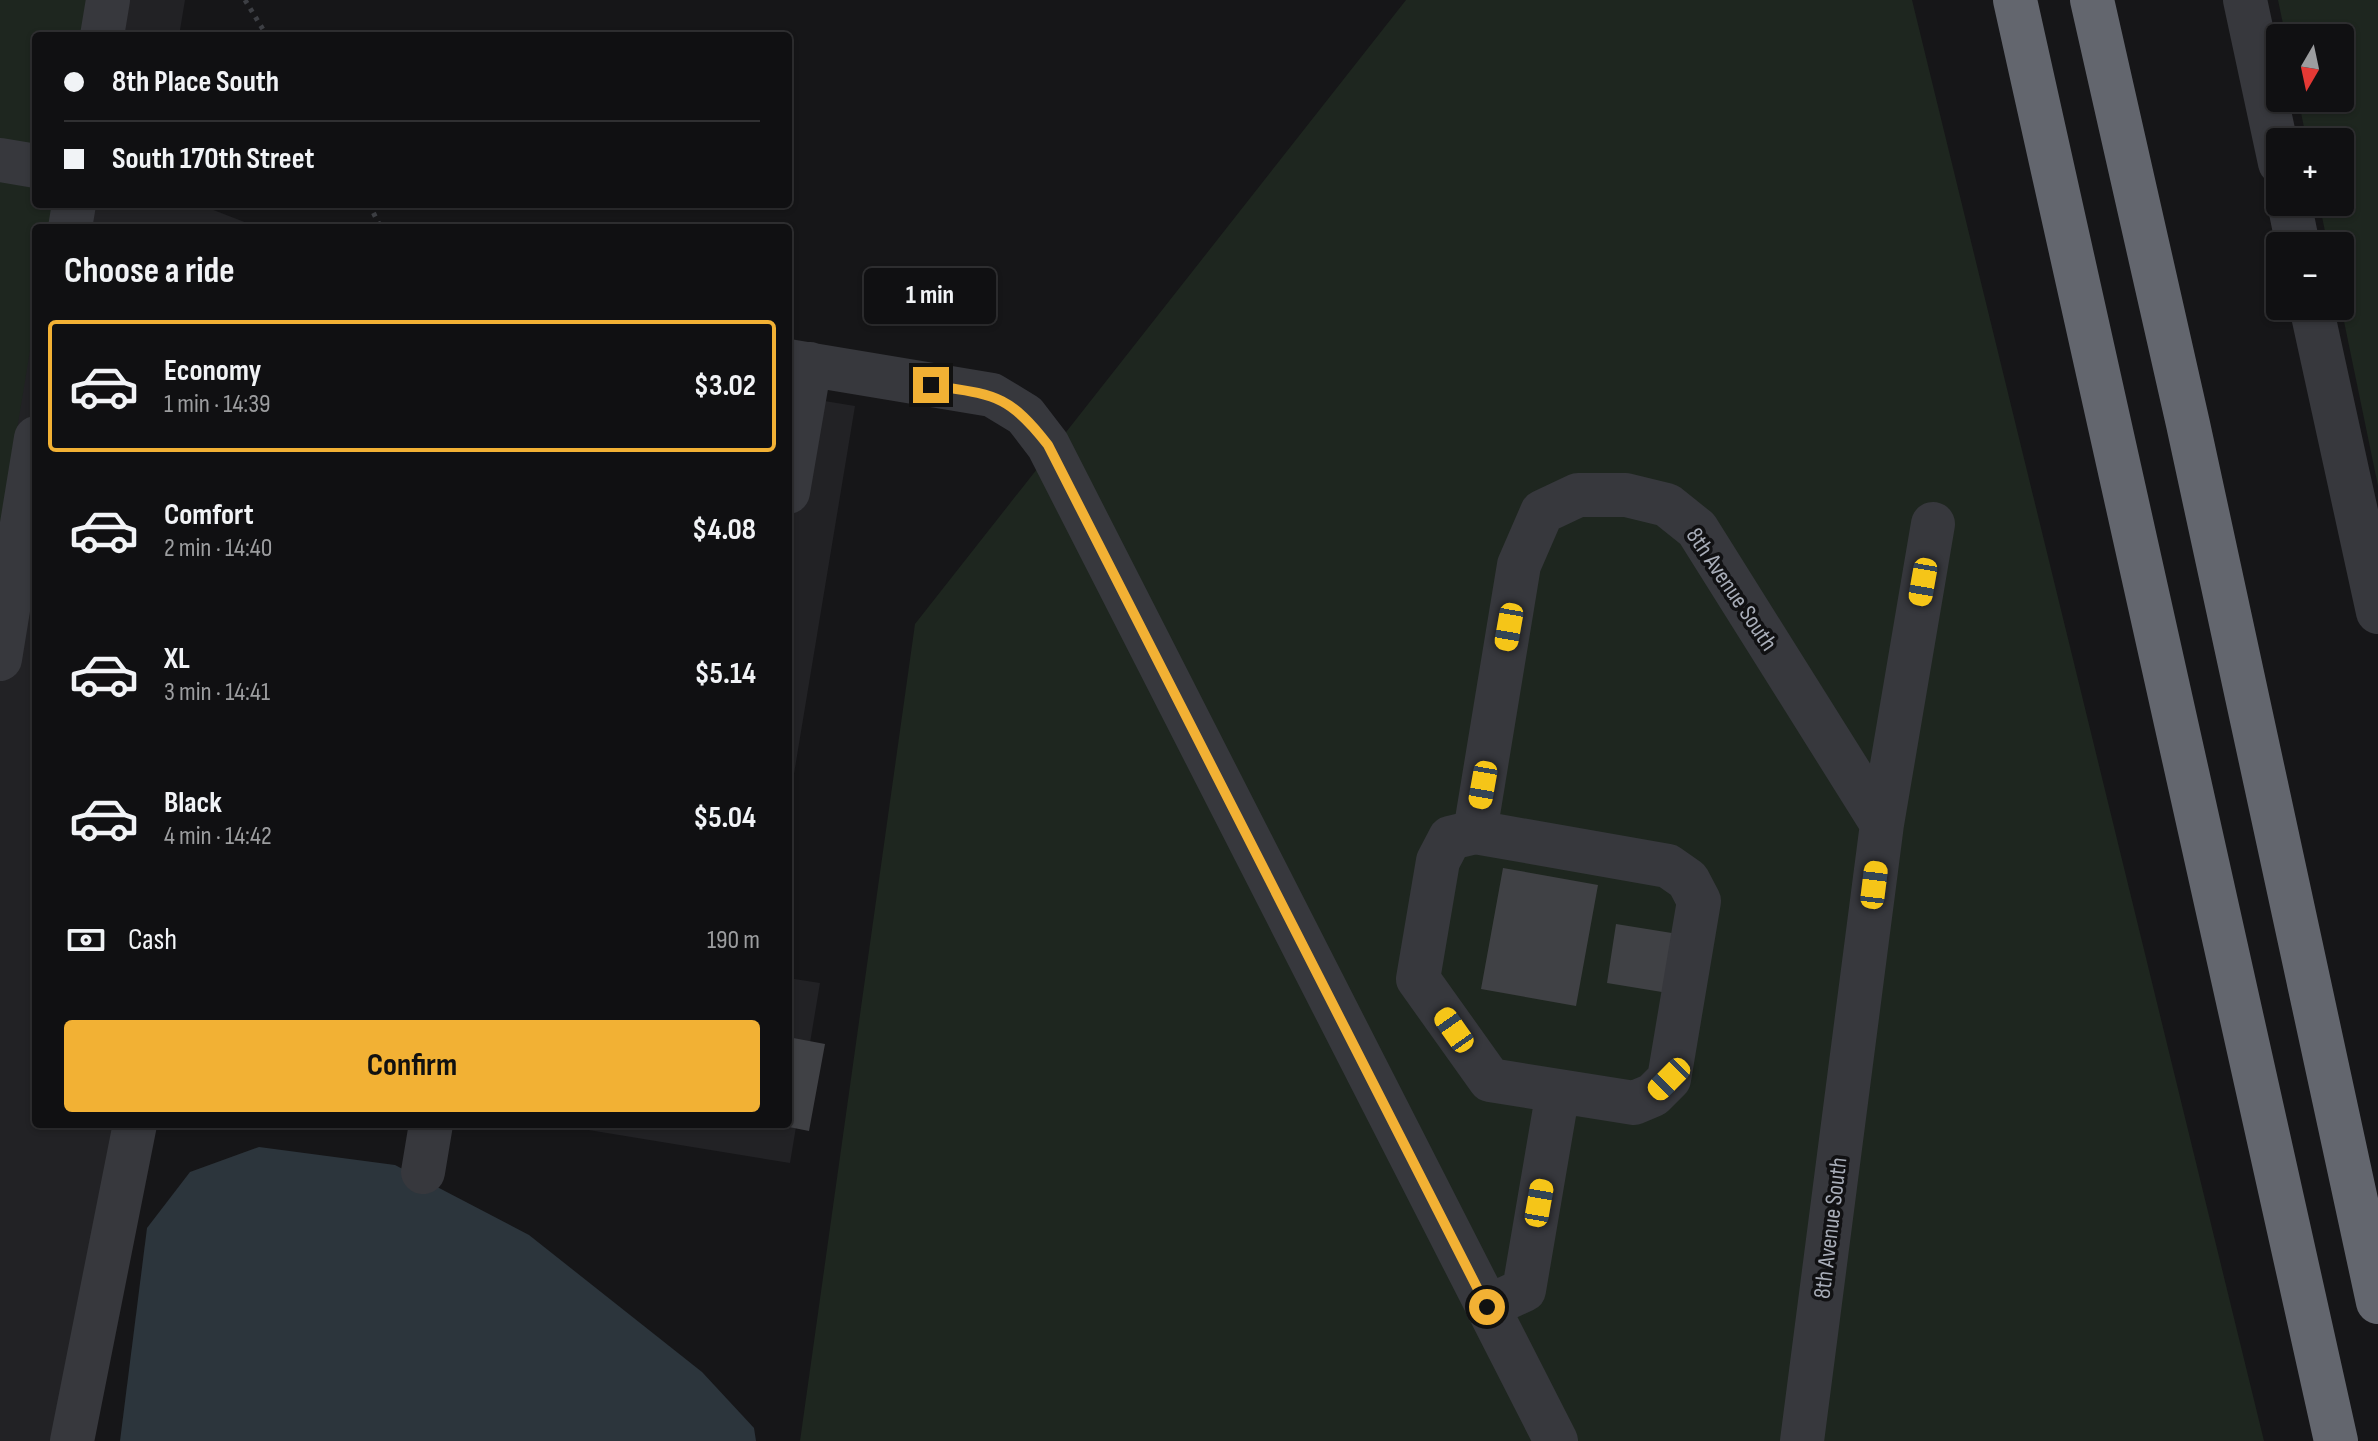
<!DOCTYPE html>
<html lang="en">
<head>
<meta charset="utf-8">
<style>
  body { margin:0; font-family:"Sofia Sans Condensed",sans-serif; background:#1e1e20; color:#f1f3f6; height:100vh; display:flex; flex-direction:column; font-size:30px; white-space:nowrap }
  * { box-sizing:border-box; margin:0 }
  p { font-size:26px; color:#9c9d9f }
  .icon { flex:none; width:44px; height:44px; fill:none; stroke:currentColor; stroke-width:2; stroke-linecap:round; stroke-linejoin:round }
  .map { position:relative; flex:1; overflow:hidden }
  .panel { position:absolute; left:32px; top:224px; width:760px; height:904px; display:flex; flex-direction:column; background:#101012; border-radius:8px; box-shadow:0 2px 6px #0004,0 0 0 2px #303032 }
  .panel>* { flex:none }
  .guide { position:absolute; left:32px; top:32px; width:760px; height:176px; border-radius:8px; box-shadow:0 2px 6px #0004,0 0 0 2px #303032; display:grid; align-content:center; height:176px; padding:0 32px; background:#101012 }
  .needle { width:52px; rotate:189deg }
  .tools { position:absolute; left:2266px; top:24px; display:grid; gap:16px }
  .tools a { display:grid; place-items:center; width:88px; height:88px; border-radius:8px; background:#101012; box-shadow:0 2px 6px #0004,0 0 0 2px #303032; font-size:40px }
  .end { position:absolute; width:36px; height:36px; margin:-18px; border:10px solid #f2b134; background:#111; box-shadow:0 0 0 4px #111 }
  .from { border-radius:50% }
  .bubble { position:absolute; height:56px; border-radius:8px; background:#101012; box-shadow:0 2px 6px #0004,0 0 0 2px #303032; font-size:26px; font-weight:700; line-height:56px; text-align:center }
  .car { position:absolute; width:24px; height:48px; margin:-24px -12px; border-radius:10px; box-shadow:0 0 6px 2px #0007; background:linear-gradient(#f5c518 24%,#345 0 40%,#f5c518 0 76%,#345 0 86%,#f5c518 0) }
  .guide b { display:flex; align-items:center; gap:28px; height:76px; font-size:30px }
  .guide b+b { border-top:2px solid #303032 }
  .guide i { width:20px; height:20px; background:#f1f3f6 }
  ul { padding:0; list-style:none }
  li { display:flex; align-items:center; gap:24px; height:132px; margin:0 16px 12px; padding:0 16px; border:4px solid transparent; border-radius:8px }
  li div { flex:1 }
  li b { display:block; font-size:30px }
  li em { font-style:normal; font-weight:700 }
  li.on { border-color:#f2b134 }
  li>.icon { width:72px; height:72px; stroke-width:1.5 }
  h2 { padding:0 32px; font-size:36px; line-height:96px }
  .pay { display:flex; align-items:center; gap:20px; height:88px; padding:0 32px; font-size:30px }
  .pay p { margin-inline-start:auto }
  .primary-button { display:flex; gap:16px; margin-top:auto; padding:16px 32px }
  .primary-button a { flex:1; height:92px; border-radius:8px; background:#f2b134; color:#111; font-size:32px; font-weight:700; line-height:92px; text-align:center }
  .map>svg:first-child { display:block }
</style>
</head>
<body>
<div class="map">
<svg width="2378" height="1441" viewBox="0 0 2378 1441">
  <rect width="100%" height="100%" fill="#161618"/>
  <path fill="#222225" d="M0,0H185L179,36H36V204H198L260,228H36V1124H156L90,1441H0Z
    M788,395L855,406L788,810Z
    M788,978L820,983L790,1163L552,1124H788Z"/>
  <path fill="#1e261f" d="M0,0H88L82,36H36V156L0,150Z
    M1406,0H1912L2264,1441H800L915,624Z
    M2278,0H2378V486L2340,302V246H2328L2319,202H2340V142H2307L2298,98H2340V38H2286Z
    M0,172L36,178V204H54L50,228H36V314L0,533Z"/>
  <path fill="#2c353c" d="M259,1147L395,1165L529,1235L702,1372L754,1428L756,1441H120L147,1228L190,1172Z"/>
  <path fill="#404145" d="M1503,868L1598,885L1576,1006L1481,989Z
    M1616,924L1678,934L1668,993L1607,983Z
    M788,1037L825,1044L809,1131L779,1125L788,1124Z"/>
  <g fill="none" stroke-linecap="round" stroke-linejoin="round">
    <path stroke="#3d3f44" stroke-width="5" stroke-dasharray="4 6" stroke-linecap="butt" d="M245,0L267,36
      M369,204L381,228"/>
    <path stroke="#37383d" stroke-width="44" d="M2245,0L2280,163
      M102,36L108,0
      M0,160L36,166
      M2289,202L2298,246
      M70,228L74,204
      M2311,306L2378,612
      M788,361L992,395L1025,415L1048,445L1556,1441
      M788,492L810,364
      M0,659L36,438
      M1475,832L1668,866L1688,880L1699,901L1669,1079L1653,1095L1634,1103L1490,1080L1418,979L1438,861L1450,838Z
      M1475,832L1519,565L1542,512L1578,495H1626L1667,505L1697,529L1882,824
      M423,1172L431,1124
      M1487,1307L1524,1290L1558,1091
      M72,1441L135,1124
      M1802,1441L1882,824L1933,524"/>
    <path stroke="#63666e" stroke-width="44" d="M2015,0L2336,1441
      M2092,0L2188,424L2378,1302"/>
  </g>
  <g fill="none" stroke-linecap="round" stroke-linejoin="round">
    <path stroke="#f2b134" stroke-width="10" d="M931,385C993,395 1008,393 1048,445L1487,1307"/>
  </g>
  <g text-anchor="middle" stroke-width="7" stroke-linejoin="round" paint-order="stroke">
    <g font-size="24" fill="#a8adb8" stroke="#111113">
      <text transform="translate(1732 589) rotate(56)" y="8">8th Avenue South</text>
      <text transform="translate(1830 1228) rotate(-83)" y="8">8th Avenue South</text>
    </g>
  </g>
</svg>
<div class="tools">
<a><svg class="needle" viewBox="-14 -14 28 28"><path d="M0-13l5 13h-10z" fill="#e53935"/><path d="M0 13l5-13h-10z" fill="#9c9d9f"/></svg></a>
<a>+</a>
<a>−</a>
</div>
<i class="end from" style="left:1487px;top:1307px"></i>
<i class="end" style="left:931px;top:385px"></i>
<div class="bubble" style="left:864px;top:268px;width:132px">1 min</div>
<i class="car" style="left:1923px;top:582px;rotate:190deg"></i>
<i class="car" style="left:1509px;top:627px;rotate:190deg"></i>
<i class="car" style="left:1483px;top:785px;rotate:190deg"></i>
<i class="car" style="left:1874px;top:885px;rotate:7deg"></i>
<i class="car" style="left:1454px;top:1030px;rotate:325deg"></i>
<i class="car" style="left:1669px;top:1079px;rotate:225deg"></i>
<i class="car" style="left:1539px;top:1203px;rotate:10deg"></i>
<div class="guide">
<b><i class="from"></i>8th Place South</b>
<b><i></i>South 170th Street</b>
</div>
<section class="panel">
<h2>Choose a ride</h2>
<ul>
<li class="on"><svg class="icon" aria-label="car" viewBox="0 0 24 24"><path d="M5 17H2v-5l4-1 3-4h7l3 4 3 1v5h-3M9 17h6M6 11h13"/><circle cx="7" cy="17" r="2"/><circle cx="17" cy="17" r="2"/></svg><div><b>Economy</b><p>1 min · 14:39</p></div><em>$3.02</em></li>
<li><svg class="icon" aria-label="car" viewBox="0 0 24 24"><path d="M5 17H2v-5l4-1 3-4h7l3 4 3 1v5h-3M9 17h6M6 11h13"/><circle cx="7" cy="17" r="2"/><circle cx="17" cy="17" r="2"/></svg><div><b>Comfort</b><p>2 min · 14:40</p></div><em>$4.08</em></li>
<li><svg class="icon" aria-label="car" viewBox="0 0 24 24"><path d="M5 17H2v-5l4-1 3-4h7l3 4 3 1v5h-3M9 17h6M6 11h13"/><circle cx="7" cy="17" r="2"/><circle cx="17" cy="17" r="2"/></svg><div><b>XL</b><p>3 min · 14:41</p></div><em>$5.14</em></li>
<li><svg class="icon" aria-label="car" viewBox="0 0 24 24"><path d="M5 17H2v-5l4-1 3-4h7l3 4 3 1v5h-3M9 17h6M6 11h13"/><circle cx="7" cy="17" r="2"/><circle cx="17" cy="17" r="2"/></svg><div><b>Black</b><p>4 min · 14:42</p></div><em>$5.04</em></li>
</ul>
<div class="pay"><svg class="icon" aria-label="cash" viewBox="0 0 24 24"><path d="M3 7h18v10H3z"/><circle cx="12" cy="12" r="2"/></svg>Cash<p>190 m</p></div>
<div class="primary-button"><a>Confirm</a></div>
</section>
</div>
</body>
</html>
